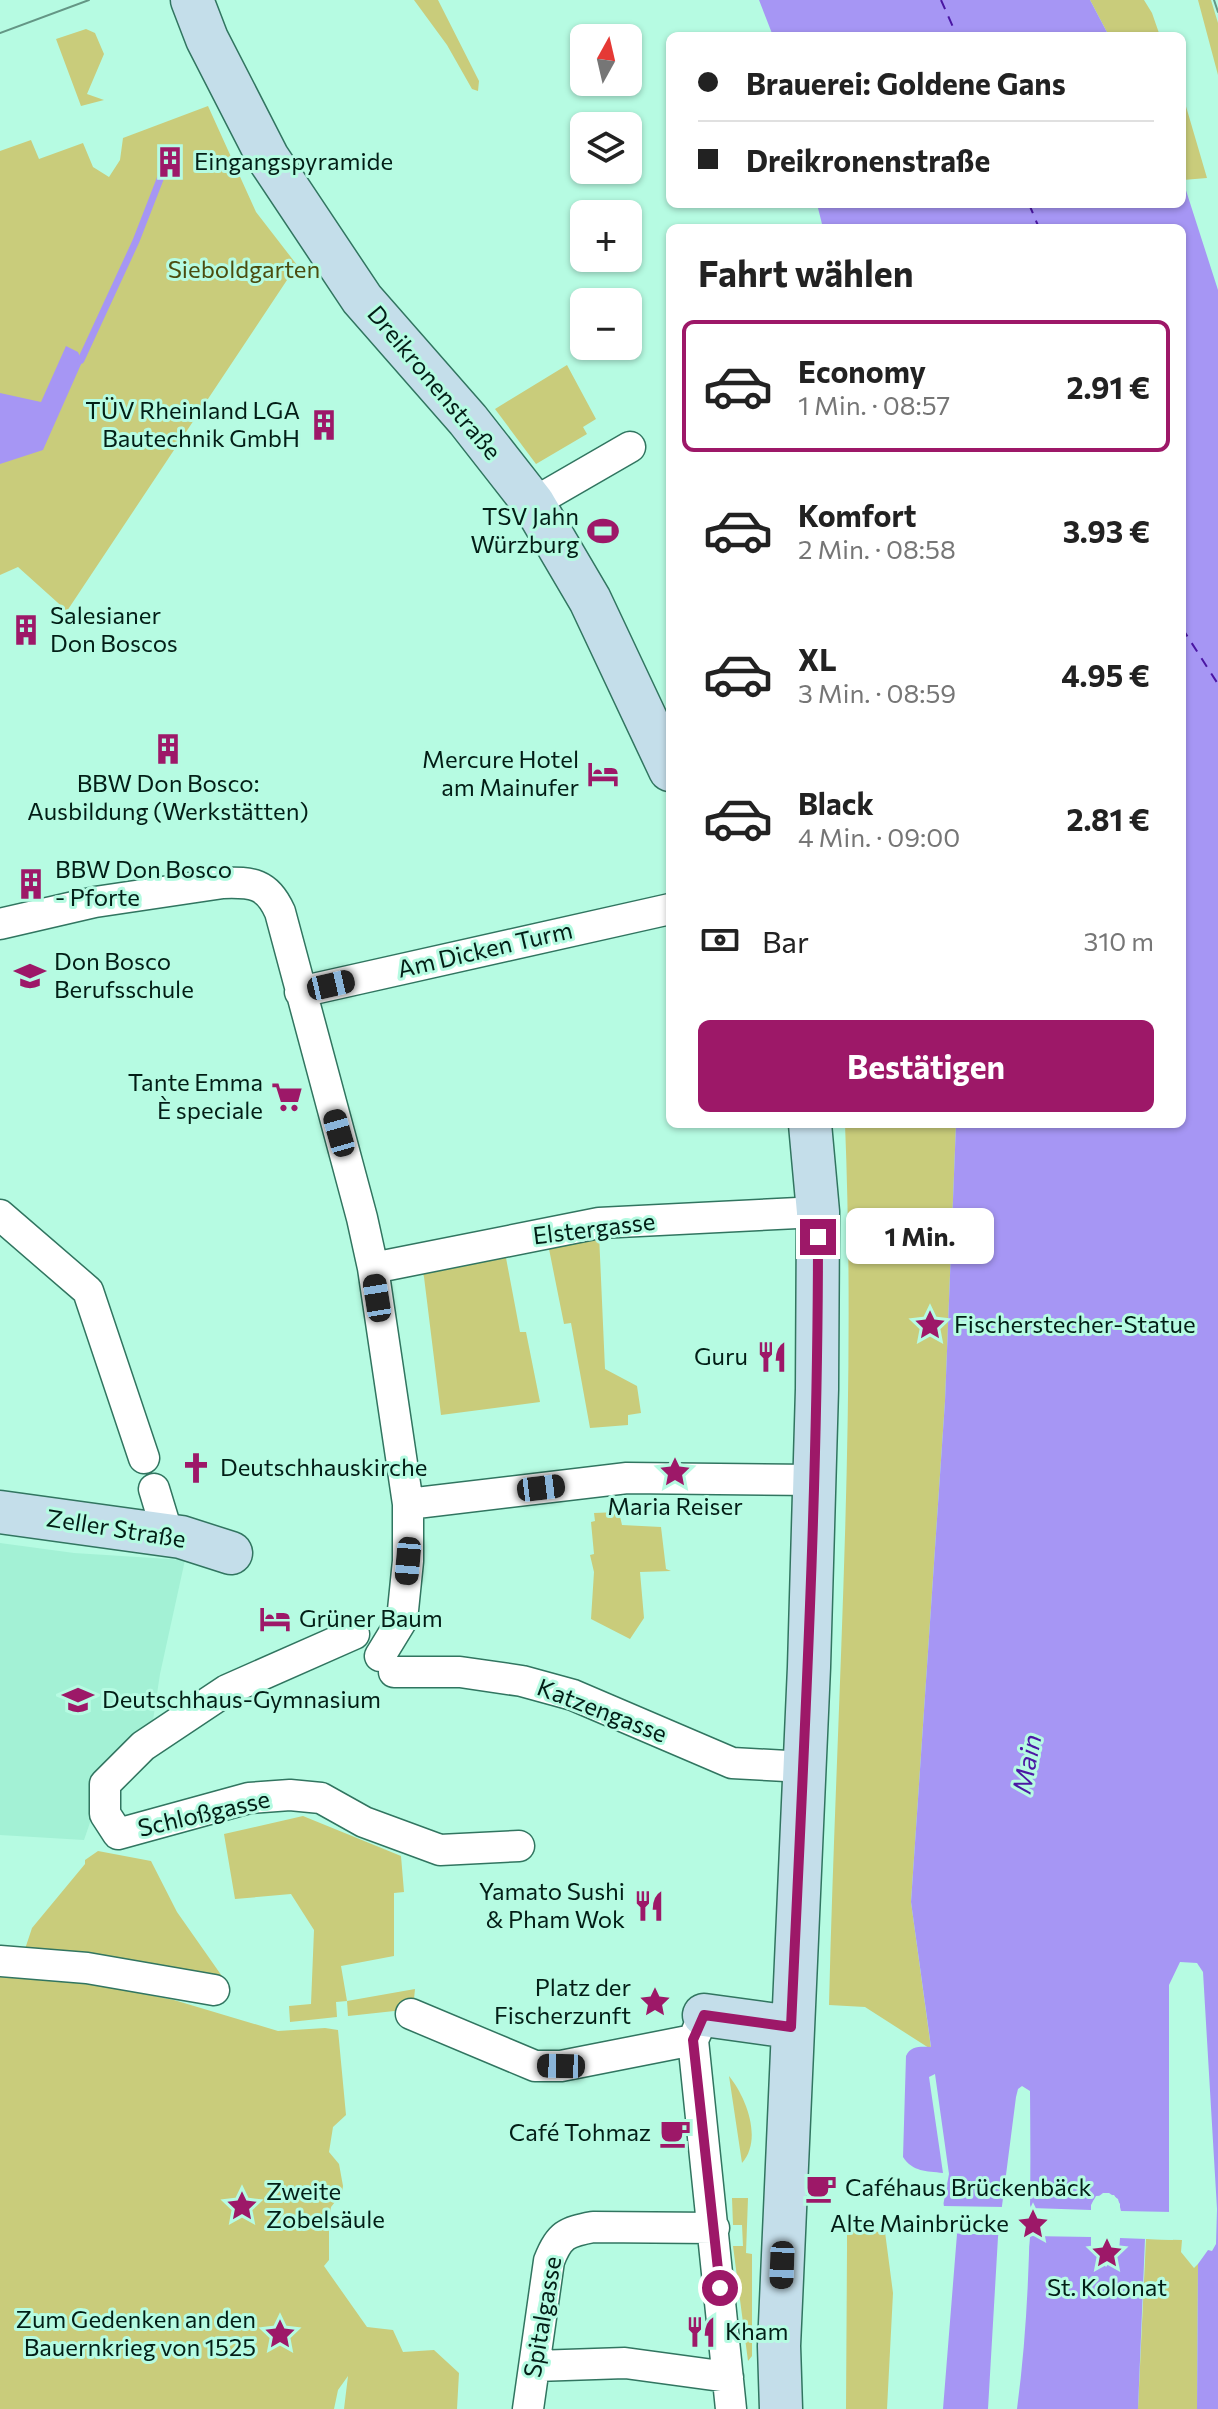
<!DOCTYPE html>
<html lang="de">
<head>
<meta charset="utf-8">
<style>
  body { margin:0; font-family:Commissioner,sans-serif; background:#f6f6f6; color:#222; height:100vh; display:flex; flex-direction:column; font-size:30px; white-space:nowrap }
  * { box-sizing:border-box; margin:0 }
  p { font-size:26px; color:#767676 }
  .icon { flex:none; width:44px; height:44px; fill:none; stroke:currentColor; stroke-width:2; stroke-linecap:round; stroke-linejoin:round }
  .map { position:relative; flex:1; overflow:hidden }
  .panel { position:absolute; left:666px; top:224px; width:520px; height:904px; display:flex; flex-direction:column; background:#fff; border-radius:12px; box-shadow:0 2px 6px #0004 }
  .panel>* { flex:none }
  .top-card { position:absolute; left:666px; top:32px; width:520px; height:176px; border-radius:12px; box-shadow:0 2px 6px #0004; display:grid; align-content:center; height:176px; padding:0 32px; background:#fff }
  .needle { width:52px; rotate:8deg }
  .tools { position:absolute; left:570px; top:24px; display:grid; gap:16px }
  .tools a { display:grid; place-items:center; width:72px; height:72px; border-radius:12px; background:#fff; box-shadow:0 2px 6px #0004; font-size:40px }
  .end { position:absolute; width:36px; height:36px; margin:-18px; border:10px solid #9d1868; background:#fff; box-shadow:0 0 0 4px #fff }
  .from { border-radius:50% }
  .bubble { position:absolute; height:56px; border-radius:12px; background:#fff; box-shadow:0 2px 6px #0004; font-size:26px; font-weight:700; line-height:56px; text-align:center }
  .car { position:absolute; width:24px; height:48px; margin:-24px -12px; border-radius:10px; box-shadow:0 0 6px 2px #0007; background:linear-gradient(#222 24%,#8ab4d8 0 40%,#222 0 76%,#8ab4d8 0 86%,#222 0) }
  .top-card b { display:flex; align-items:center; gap:28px; height:76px; font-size:30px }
  .top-card b+b { border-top:2px solid #e0e0e0 }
  .top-card i { width:20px; height:20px; background:#222 }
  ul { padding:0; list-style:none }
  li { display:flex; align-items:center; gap:24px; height:132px; margin:0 16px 12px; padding:0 16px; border:4px solid transparent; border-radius:12px }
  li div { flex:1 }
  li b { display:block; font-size:30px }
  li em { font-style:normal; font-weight:700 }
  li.on { border-color:#9d1868 }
  li>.icon { width:72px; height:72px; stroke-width:1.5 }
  h2 { padding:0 32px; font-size:36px; line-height:96px }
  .pay { display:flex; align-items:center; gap:20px; height:88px; padding:0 32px; font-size:30px }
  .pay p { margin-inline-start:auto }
  .action { display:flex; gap:16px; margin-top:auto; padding:16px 32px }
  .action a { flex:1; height:92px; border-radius:12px; background:#9d1868; color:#fff; font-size:32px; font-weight:700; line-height:92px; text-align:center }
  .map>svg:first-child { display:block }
</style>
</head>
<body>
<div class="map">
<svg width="1218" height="2409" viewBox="0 0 1218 2409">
  <rect width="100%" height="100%" fill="#b6fbe2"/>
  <path fill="#a3f1d5" d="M0,1543L74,1553L185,1560L160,1674L152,1727L94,1811L84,1840L0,1835Z"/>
  <path fill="#c9cc7b" d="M414,0H438L479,81L478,91L472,89L447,45Z
    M1090,0H1144L1152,13L1160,36H1109Z
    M1198,0H1211L1218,23V75Z
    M86,29L95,33L104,54L87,94L104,100L81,106L56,39Z
    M1182,95L1185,103L1207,178L1183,180L1182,178Z
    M208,106L256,212L297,265L67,611L18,567L0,575V151L31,140L39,159L83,143L93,167L109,177L120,160L123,138Z
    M567,365L596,419L583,427L587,434L536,464L495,409Z
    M845,1124H956L945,1401L911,1902L931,2048H929L865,2007L829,2005C836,1711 857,1417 845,1124Z
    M546,1234H599L605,1369L637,1386L641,1413L628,1415V1425L590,1428L571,1323L564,1324Z
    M503,1242L520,1332H526L540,1402L441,1415L424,1277L419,1259Z
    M619,1512L622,1525L661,1527L666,1569L671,1571L640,1572L644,1618L630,1639L591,1619L594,1572L590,1555L594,1554L591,1522L595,1521L594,1513Z
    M303,1816L401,1856L404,1892L394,1893V1956L341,1966L347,2001L415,1989L413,2009L348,2016L347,2001L336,2002L337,2017L290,2022L289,2006L311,2004L314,1930L291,1894L235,1899L224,1834Z
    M98,1851L151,1861L177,1912L224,1979L24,1952L32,1928L85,1864V1860Z
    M0,1975L98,1985L174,2000L278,2031L325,2028L338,2030L346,2115L333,2127L329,2152L339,2164L343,2186L342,2193L331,2207L329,2218V2260L324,2266L367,2327L393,2330L403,2352L434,2350L459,2373L457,2409H344L348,2376L338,2390L334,2409H0Z
    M729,2076C746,2097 763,2139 742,2163Z
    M732,2198H748L746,2253L752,2254V2356L748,2361L733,2246H743L742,2225H733Z
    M851,2231L885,2232L893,2293L887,2409H846L847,2250V2235Z
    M1146,2239L1182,2240L1181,2252L1194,2268L1198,2264L1197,2409H1138Z"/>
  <path fill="#a696f4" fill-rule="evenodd" d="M759,0H1090L1109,36H773Z
    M1182,178L1218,290V2409H1197L1198,2264L1208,2250L1212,2251L1216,2244L1217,2209L1203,1972L1197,1963L1180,1962L1169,1985V2239H1145L1138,2409H1017C1031,2304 1031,2197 1030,2091L1022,2086L1018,2089L1016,2097L998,2237L988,2409H943L957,2234L943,2206L949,2174L935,2074L929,2077L943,2173C926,2171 913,2172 903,2157L906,2056C911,2045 922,2047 931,2047L911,1902L945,1401L956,1124H1182V228H823L817,204H1182ZM1114,2195L1120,2204L1119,2250L1106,2266L1091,2249V2205L1096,2196Z
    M66,346L78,352L82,362L43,450L0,464V393L41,402Z"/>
  <path fill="#b6fbe2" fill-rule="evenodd" d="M940,2193L944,2206L1004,2207L1006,2197L1002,2235L942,2233L939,2237Z
    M1103,2193H1109L1118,2199L1121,2211L1173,2212V2240L1120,2238L1119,2250L1106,2267L1091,2249V2237L1030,2236L1029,2247L1024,2253L1027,2195L1031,2208L1091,2210L1093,2201ZM1104,2197L1112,2199L1116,2205L1115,2248L1106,2260L1095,2248V2206Z"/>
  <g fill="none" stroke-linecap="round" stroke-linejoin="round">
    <path stroke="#a696f4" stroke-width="7" d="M81,360L136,241L164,169"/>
    <path stroke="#4a16a3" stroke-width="2" stroke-dasharray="10 8" stroke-linecap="butt" d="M941,0L957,36
      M1029,204L1039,228
      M1182,628L1218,684"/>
    <defs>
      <path id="street" d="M533,503L630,447
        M0,924L95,902L223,883C252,882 267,883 280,912L362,1218L373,1268L408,1504V1561L402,1620L380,1656
        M300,992L670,909
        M0,1215L88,1291L144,1458
        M373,1268L599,1223L818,1212
        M154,1489L168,1535
        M408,1504L627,1478L814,1480
        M354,1634L227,1690L143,1746L105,1784V1814L118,1834L249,1798L290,1795L321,1798L364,1822L440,1850L519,1846
        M394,1672H460L522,1681L573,1695L732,1763L805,1767
        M0,1961L87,1968L214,1990
        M411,2014L535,2066H561L693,2040
        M704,2015L693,2040L731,2409
        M535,2366L625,2363L728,2377
        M528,2409L549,2261C559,2235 566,2232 593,2227L714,2228"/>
      <path id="secondary" d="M192,0L207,39L268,158L362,299L468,420L533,503L590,600L670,770
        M0,1512L181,1537L231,1553
        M704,2015L791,2027
        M781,2409L779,2346L809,1667L817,1389L818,1212L810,1124"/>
    </defs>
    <use href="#street" stroke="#317560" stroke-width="33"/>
    <use href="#secondary" stroke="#317560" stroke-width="45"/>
    <use href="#street" stroke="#fff" stroke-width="30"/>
    <use href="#secondary" stroke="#c4deea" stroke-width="42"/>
    <path stroke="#649685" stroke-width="2" d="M1214,0L1218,12
      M0,33L89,0"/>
  </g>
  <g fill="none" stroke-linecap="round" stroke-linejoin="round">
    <path stroke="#9d1868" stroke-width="10" d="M720,2288L693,2040L704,2015L791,2027C803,1763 818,1500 818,1237"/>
  </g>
  <defs>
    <symbol id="building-bare" viewBox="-9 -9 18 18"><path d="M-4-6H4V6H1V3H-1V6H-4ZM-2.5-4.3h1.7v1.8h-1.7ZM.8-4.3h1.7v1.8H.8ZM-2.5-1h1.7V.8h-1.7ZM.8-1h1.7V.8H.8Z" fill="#9d1868" stroke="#b6fbe2" stroke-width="2.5" paint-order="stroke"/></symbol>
    <symbol id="stadium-bare" viewBox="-9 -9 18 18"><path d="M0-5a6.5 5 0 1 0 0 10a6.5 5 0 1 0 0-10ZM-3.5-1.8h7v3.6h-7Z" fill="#9d1868" stroke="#b6fbe2" stroke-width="2.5" paint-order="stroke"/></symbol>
    <symbol id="hotel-bare" viewBox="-9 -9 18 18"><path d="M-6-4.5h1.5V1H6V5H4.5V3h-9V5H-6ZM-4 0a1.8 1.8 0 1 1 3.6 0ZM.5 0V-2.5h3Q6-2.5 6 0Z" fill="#9d1868" stroke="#b6fbe2" stroke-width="2.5" paint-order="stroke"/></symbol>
    <symbol id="school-bare" viewBox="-9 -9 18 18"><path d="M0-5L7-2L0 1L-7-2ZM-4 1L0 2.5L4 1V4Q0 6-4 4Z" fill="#9d1868" stroke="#b6fbe2" stroke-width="2.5" paint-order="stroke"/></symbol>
    <symbol id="supermarket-bare" viewBox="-9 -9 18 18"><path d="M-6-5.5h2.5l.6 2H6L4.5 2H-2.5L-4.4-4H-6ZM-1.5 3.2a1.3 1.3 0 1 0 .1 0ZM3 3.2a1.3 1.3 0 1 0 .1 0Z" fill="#9d1868" stroke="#b6fbe2" stroke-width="2.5" paint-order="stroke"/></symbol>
    <symbol id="sight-bare" viewBox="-9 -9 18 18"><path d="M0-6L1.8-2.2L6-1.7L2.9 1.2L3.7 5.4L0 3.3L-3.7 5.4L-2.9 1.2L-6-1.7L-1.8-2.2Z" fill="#9d1868" stroke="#b6fbe2" stroke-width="2.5" paint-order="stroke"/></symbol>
    <symbol id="restaurant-bare" viewBox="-9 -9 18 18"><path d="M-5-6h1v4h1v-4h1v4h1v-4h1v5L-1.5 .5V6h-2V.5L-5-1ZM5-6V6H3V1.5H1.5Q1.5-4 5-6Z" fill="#9d1868" stroke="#b6fbe2" stroke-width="2.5" paint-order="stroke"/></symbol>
    <symbol id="church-bare" viewBox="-9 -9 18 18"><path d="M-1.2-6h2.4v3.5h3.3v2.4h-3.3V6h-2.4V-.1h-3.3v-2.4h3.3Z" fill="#9d1868" stroke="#b6fbe2" stroke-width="2.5" paint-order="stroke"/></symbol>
    <symbol id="cafe-bare" viewBox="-9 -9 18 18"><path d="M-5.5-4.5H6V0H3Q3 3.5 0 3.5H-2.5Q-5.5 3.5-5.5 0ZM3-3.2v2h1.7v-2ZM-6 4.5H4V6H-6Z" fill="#9d1868" stroke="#b6fbe2" stroke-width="2.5" paint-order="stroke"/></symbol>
  </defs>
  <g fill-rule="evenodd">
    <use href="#building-bare" x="148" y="140" width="44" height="44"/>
    <use href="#building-bare" x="302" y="403" width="44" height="44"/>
    <use href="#stadium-bare" x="581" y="509" width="44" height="44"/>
    <use href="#building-bare" x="4" y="608" width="44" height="44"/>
    <use href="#building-bare" x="146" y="727" width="44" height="44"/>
    <use href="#hotel-bare" x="581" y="752" width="44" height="44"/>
    <use href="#building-bare" x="9" y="862" width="44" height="44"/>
    <use href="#school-bare" x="8" y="954" width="44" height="44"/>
    <use href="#supermarket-bare" x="265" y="1075" width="44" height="44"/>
    <use href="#sight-bare" x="908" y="1303" width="44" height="44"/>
    <use href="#restaurant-bare" x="750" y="1335" width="44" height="44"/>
    <use href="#church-bare" x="174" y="1446" width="44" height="44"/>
    <use href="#sight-bare" x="653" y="1450" width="44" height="44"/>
    <use href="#hotel-bare" x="253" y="1597" width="44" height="44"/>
    <use href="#school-bare" x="56" y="1678" width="44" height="44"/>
    <use href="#restaurant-bare" x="627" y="1884" width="44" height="44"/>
    <use href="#sight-bare" x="633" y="1980" width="44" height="44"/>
    <use href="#cafe-bare" x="653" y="2111" width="44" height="44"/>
    <use href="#cafe-bare" x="799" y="2166" width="44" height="44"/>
    <use href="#sight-bare" x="220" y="2184" width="44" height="44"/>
    <use href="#sight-bare" x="1011" y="2202" width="44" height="44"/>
    <use href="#sight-bare" x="1085" y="2231" width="44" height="44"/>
    <use href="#restaurant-bare" x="679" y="2310" width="44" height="44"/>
    <use href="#sight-bare" x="258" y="2312" width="44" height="44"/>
  </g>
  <g text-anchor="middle" stroke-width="6" stroke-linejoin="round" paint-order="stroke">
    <g font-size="24" fill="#021e16" stroke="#b6fbe2" text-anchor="start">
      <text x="194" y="170">Eingangspyramide</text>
      <text x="300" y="419" text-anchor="end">TÜV Rheinland LGA<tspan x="300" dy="28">Bautechnik GmbH</tspan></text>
      <text x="579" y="525" text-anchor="end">TSV Jahn<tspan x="579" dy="28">Würzburg</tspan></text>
      <text x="50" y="624">Salesianer<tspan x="50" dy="28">Don Boscos</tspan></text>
      <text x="579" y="768" text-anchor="end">Mercure Hotel<tspan x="579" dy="28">am Mainufer</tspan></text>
      <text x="168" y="792" text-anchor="middle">BBW Don Bosco:<tspan x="168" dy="28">Ausbildung (Werkstätten)</tspan></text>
      <text x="55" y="878">BBW Don Bosco<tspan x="55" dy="28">- Pforte</tspan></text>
      <text x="54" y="970">Don Bosco<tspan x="54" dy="28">Berufsschule</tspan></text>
      <text x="263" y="1091" text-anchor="end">Tante Emma<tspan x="263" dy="28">È speciale</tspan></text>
      <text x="954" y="1333">Fischerstecher-Statue</text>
      <text x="748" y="1365" text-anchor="end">Guru</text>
      <text x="220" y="1476">Deutschhauskirche</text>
      <text x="675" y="1515" text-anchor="middle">Maria Reiser</text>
      <text x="299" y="1627">Grüner Baum</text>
      <text x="102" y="1708">Deutschhaus-Gymnasium</text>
      <text x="625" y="1900" text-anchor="end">Yamato Sushi<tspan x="625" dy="28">&amp; Pham Wok</tspan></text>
      <text x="631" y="1996" text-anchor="end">Platz der<tspan x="631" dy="28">Fischerzunft</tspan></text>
      <text x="651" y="2141" text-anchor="end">Café Tohmaz</text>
      <text x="845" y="2196">Caféhaus Brückenbäck</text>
      <text x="266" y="2200">Zweite<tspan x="266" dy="28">Zobelsäule</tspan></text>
      <text x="1009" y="2232" text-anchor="end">Alte Mainbrücke</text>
      <text x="1107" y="2296" text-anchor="middle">St. Kolonat</text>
      <text x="256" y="2328" text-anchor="end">Zum Gedenken an den<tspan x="256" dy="28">Bauernkrieg von 1525</tspan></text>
      <text x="725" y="2340">Kham</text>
    </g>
    <g font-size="24" fill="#4b4c0f" stroke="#b6fbe2">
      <text x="244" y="278">Sieboldgarten</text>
    </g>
    <g font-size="24" fill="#021e16" stroke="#b6fbe2">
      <text transform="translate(434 383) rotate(50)" y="8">Dreikronenstraße</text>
      <text transform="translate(485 950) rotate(-13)" y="8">Am Dicken Turm</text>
      <text transform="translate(594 1229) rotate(-7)" y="8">Elstergasse</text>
      <text transform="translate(116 1529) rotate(9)" y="8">Zeller Straße</text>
      <text transform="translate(602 1711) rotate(21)" y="8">Katzengasse</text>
      <text transform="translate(204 1814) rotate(-13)" y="8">Schloßgasse</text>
      <text transform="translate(543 2317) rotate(-80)" y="8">Spitalgasse</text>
    </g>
    <g font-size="26" font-style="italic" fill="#4a16a3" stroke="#b6fbe2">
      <text transform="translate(1027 1764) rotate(-79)" y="9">Main</text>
    </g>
  </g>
</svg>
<div class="tools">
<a><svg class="needle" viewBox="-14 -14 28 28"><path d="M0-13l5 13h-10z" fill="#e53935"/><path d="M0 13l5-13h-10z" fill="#767676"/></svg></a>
<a><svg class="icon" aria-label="layers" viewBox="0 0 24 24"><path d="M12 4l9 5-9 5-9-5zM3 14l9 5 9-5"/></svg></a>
<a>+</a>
<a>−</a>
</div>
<i class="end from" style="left:720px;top:2288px"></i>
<i class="end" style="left:818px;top:1237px"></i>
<div class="bubble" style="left:846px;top:1208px;width:148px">1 Min.</div>
<i class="car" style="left:331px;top:985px;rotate:77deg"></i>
<i class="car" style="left:339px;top:1133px;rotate:344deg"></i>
<i class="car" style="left:377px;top:1298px;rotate:351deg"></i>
<i class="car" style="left:541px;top:1488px;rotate:83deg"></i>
<i class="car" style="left:408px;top:1561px;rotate:185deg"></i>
<i class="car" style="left:561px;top:2066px;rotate:271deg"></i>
<i class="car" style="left:782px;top:2265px;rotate:182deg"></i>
<div class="top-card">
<b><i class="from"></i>Brauerei: Goldene Gans</b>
<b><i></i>Dreikronenstraße</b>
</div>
<section class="panel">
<h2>Fahrt wählen</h2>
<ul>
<li class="on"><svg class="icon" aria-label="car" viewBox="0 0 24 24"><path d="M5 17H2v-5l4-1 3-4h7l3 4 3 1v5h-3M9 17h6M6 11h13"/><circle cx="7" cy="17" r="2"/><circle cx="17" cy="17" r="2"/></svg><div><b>Economy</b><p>1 Min. · 08:57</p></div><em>2.91 €</em></li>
<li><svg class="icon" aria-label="car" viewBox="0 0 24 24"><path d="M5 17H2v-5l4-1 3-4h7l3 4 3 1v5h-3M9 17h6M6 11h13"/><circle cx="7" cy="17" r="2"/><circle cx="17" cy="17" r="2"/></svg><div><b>Komfort</b><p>2 Min. · 08:58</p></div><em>3.93 €</em></li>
<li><svg class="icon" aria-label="car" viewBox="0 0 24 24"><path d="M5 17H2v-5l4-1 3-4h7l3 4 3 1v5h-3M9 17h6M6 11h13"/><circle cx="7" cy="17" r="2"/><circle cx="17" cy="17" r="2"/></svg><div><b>XL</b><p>3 Min. · 08:59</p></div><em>4.95 €</em></li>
<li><svg class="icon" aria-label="car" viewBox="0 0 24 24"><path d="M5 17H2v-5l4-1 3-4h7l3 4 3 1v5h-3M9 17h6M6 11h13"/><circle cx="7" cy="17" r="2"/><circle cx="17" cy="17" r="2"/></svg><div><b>Black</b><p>4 Min. · 09:00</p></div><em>2.81 €</em></li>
</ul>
<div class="pay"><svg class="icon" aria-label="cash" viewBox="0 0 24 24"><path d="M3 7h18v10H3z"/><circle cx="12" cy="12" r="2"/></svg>Bar<p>310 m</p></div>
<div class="action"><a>Bestätigen</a></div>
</section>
</div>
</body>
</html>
